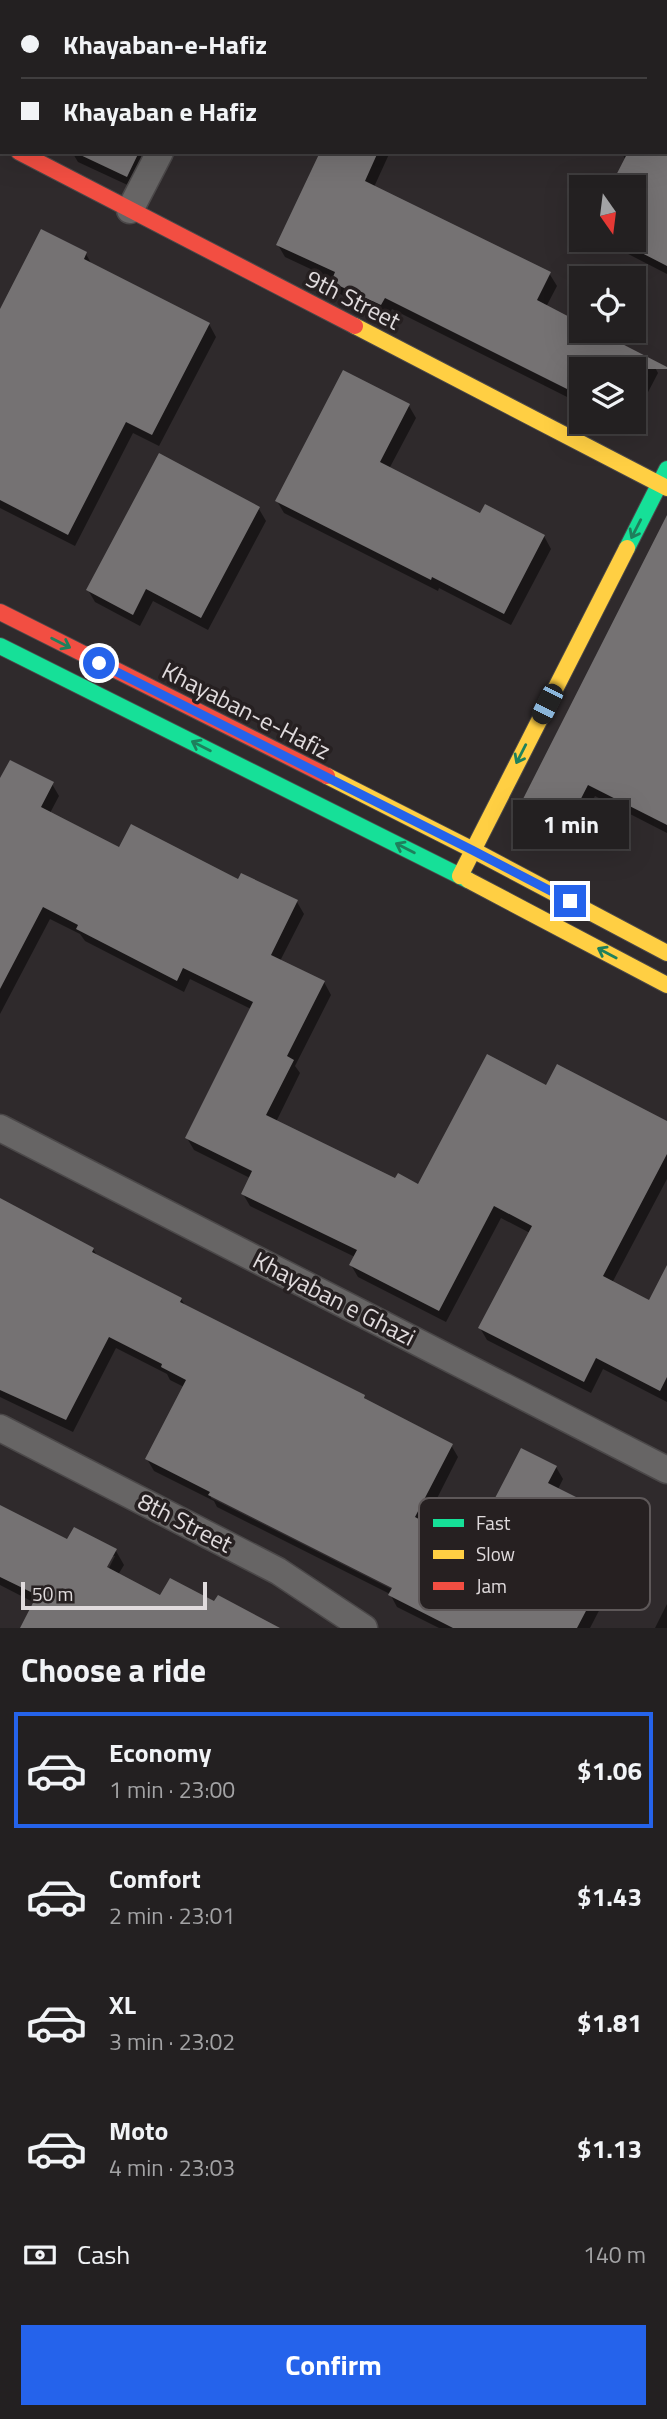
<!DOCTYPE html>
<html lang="en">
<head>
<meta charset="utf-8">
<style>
  body { margin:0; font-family:"Titillium Web",sans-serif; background:#2f2d2e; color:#f1f3f6; height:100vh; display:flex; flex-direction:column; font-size:26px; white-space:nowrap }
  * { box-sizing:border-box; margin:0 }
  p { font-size:23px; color:#a3a3a5 }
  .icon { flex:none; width:38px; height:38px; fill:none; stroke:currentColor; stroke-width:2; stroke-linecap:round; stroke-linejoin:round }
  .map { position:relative; height:1628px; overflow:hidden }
  .drawer { display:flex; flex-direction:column; background:#232021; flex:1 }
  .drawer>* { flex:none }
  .guide { position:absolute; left:0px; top:0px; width:668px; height:154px; box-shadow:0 7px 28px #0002,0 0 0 2px #403e3f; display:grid; align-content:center; height:154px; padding:0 21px; background:#232021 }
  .needle { width:46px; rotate:166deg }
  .buttons { position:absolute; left:569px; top:175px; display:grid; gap:14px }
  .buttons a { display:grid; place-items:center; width:77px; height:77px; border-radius:0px; background:#232021; box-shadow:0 7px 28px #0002,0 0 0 2px #403e3f; font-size:35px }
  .scale { position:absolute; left:21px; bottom:18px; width:186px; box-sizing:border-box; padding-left:7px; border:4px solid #e0dbdd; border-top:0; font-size:19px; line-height:24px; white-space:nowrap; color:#e0dbdd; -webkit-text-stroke:5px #262021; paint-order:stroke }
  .end { position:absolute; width:32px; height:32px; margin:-16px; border:9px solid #2563eb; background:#fff; box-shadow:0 0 0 4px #fff }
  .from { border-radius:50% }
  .bubble { position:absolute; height:49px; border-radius:0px; background:#232021; box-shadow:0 7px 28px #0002,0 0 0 2px #403e3f; font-size:23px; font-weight:700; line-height:49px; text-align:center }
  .car { position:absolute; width:21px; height:42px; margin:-21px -10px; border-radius:9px; box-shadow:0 0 5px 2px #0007; background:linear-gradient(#222 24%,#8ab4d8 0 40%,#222 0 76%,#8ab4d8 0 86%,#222 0) }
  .guide b { display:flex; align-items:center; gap:24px; height:66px; font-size:26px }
  .guide b+b { border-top:2px solid #403e3f }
  .guide i { width:18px; height:18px; background:#f1f3f6 }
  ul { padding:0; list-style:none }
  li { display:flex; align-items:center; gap:21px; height:116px; margin:0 14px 10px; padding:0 7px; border:4px solid transparent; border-radius:0px }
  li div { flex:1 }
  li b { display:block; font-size:26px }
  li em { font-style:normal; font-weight:700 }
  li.selected { border-color:#2563eb }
  li>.icon { width:63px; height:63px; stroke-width:1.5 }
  h2 { padding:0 21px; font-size:32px; line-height:84px }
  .pay { display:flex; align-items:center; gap:18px; height:77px; padding:0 21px; font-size:26px }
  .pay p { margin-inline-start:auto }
  .action { display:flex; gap:14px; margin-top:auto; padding:14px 21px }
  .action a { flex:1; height:80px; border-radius:0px; background:#2563eb; color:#fff; font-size:28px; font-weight:700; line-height:80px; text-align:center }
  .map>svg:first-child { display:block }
</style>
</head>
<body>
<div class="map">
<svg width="667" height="1628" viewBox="0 0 667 1628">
  <rect width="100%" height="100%" fill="#2f2a2c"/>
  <path fill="#0007" fill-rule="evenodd" d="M0,0L47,2H2V117Z
    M162,0H222L221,2Z
    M267,0H388L391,2H266Z
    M667,107V274L601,240H634V187H612L626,160L621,152H667Z
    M72,152H151L134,188L78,162Z
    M322,152H390L374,187L549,273L557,286L546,307L581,325V331H593L651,360L658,373L634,419V369H581V404L392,309L388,317L340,294L334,280L285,257L278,245Z
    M86,254L92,265L209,324L216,337L159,446L133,433L75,546L0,508V313Z
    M409,406L416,418L389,469L481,516L544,536L551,549L511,625L439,588L438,591L284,513L277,501Z
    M617,422H632L629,428Z
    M259,509L266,521L208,630L153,601L140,626L95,602L88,590Z
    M667,538V833L595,796L576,833L532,811L525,799Z
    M0,782L52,784L59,796L50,813L119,849L238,881L297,902L304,914L280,961L324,982L331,995L295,1066L300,1073L276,1122L396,1180L419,1186L547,1087L667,1123V1179L612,1283L649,1302L667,1269V1402L603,1369L591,1393L487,1340L480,1328L530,1233L501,1218L446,1322L358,1277L351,1265L355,1257L250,1206L243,1194L250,1178L194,1150L187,1138L251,1009L190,979L184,992L85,941L80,934L50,919L0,1014Z
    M0,1200L93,1249L98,1257L181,1299L186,1307L364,1397L367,1402L451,1445L458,1457L424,1524L471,1548L556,1467L563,1479L558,1489L636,1529L644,1541L611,1605L604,1601L590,1628H439L397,1607L390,1594L217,1507L214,1501L154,1471L147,1459L184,1387L170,1380L167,1374L116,1348L73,1432L0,1397ZM211,1494L400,1590L399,1593L211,1498Z
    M0,1507L68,1541L116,1551L124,1565L118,1575L161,1597L215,1604L35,1603L0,1585ZM111,1556H115L105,1576L102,1574Z
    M667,1604V1628H655Z"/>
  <path fill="#757273" d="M74,152H139L127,177Z
    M320,152H378L365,181L551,272L537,300L581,323V331H597L667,367V369H581V396L385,298L381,305L331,282L335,272L276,245Z
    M628,152H667V266L634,249V187H610Z
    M41,229L87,252L84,259L210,323L152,435L126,422L68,535L0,500V309Z
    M343,370L410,404L380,462L480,513L485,504L545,535L504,614L432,577L431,580L275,501Z
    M159,453L260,507L201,618L146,589L133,615L86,590Z
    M667,515V825L588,785L569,822L523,799Z
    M10,760L54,782L41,807L119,847L131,824L238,879L241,873L298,900L271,955L325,981L287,1056L294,1060L266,1115L395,1178L398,1173L418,1184L487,1054L546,1085L557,1064L667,1121V1154L603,1276L649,1300L667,1265V1377L660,1391L596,1358L584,1382L478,1328L532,1226L494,1206L439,1311L349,1265L357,1250L241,1194L252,1171L185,1138L253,1002L183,968L177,981L76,929L78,925L43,907L0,989V778Z
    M0,1198L94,1248L92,1252L182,1298L180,1302L365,1395L364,1398L453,1444L415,1517L470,1546L521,1448L557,1466L548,1483L638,1528L604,1594L597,1590L577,1628H453L388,1595L392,1588L208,1495L210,1492L145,1459L186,1380L161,1367L162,1364L109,1337L66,1420L0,1390Z
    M0,1505L67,1539L74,1527L117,1549L107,1567L160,1595L170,1578L214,1601L218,1595L280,1628H20L37,1595L0,1577Z"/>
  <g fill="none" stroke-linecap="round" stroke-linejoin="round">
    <defs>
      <path id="street" d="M141,0L144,2
        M571,0L574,2
        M238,2V0
        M130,210L160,152
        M0,1128L667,1470
        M0,1428L278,1571L364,1628"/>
      <path id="fast" d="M627,548L667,469
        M0,646L468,880"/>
      <path id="slow" d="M355,326L667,488
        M327,776L473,850L667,953
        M460,876L627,548
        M468,880L667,985"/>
      <path id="jam" d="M19,152L355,326
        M0,612L327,776"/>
    </defs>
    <use href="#street" stroke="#4b4849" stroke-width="29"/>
    <use href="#fast" stroke="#4b4849" stroke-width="18"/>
    <use href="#slow" stroke="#4b4849" stroke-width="18"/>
    <use href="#jam" stroke="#4b4849" stroke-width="18"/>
    <use href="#street" stroke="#676565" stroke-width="26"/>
    <use href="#fast" stroke="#16e098" stroke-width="16"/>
    <use href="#slow" stroke="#ffcf43" stroke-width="16"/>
    <use href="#jam" stroke="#f24e42" stroke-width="16"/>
  </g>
  <defs><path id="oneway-shaft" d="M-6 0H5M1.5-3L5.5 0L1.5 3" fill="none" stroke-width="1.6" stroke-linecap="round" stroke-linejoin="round" transform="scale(1.75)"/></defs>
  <g stroke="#1e805c">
    <use href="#oneway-shaft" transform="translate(636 529) rotate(117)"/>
    <use href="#oneway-shaft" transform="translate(61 643) rotate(27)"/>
    <use href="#oneway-shaft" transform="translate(201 746) rotate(-153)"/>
    <use href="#oneway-shaft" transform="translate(521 754) rotate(117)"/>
    <use href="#oneway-shaft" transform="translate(405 848) rotate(-153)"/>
    <use href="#oneway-shaft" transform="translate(607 953) rotate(-152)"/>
  </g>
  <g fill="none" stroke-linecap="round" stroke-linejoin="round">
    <path stroke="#2563eb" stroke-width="9" d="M99,663L472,850L570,901"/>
  </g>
  <g text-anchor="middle" stroke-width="7" stroke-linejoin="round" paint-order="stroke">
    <g font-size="24" fill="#e0dbdd" stroke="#262021">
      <text transform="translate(353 300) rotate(27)" y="8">9th Street</text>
      <text transform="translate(246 711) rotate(27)" y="8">Khayaban-e-Hafiz</text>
      <text transform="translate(334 1299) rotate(27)" y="8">Khayaban e Ghazi</text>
      <text transform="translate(185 1523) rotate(27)" y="8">8th Street</text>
    </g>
  </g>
  <rect x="419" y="1498" width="231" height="112" rx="10" fill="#262021" stroke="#5e5859" stroke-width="2"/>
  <rect x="433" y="1519" width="31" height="8" fill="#16e098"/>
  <rect x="433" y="1550" width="31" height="9" fill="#ffcf43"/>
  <rect x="433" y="1582" width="31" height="8" fill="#f24e42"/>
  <g font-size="19" fill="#e0dbdd">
    <text x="476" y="1530">Fast</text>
    <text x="476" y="1561">Slow</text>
    <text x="476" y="1593">Jam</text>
  </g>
</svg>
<div class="buttons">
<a><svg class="needle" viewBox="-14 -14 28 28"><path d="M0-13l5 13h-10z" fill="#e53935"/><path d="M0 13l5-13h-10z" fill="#a3a3a5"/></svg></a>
<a><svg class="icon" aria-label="locate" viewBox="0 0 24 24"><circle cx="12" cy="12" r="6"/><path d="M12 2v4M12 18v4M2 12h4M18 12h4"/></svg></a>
<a><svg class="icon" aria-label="layers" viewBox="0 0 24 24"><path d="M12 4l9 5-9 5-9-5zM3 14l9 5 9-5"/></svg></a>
</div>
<div class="scale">50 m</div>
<i class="end from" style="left:99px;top:663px"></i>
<i class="end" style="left:570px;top:901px"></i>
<div class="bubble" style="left:513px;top:800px;width:116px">1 min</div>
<i class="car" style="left:547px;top:704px;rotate:207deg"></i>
<div class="guide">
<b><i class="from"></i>Khayaban-e-Hafiz</b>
<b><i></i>Khayaban e Hafiz</b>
</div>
</div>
<section class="drawer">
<h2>Choose a ride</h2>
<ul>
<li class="selected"><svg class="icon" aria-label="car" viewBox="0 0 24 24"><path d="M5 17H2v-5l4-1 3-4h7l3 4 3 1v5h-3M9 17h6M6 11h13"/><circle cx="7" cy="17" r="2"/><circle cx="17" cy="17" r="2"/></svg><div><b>Economy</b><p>1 min · 23:00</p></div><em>$1.06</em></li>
<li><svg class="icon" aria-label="car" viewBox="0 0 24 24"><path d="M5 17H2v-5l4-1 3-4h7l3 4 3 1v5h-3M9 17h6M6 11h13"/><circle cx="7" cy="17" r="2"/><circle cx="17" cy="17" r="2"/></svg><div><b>Comfort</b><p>2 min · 23:01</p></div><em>$1.43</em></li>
<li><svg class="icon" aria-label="car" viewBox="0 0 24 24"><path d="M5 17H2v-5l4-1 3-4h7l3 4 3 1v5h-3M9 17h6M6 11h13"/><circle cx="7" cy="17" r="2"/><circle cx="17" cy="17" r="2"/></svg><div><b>XL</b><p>3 min · 23:02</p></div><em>$1.81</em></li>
<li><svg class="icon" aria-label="car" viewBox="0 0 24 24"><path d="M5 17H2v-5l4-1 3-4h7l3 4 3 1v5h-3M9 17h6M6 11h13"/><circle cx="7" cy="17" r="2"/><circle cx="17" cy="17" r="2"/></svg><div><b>Moto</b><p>4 min · 23:03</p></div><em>$1.13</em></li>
</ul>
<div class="pay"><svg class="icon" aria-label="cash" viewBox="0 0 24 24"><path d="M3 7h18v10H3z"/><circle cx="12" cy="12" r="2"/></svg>Cash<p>140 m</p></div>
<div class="action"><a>Confirm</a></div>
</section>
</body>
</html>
